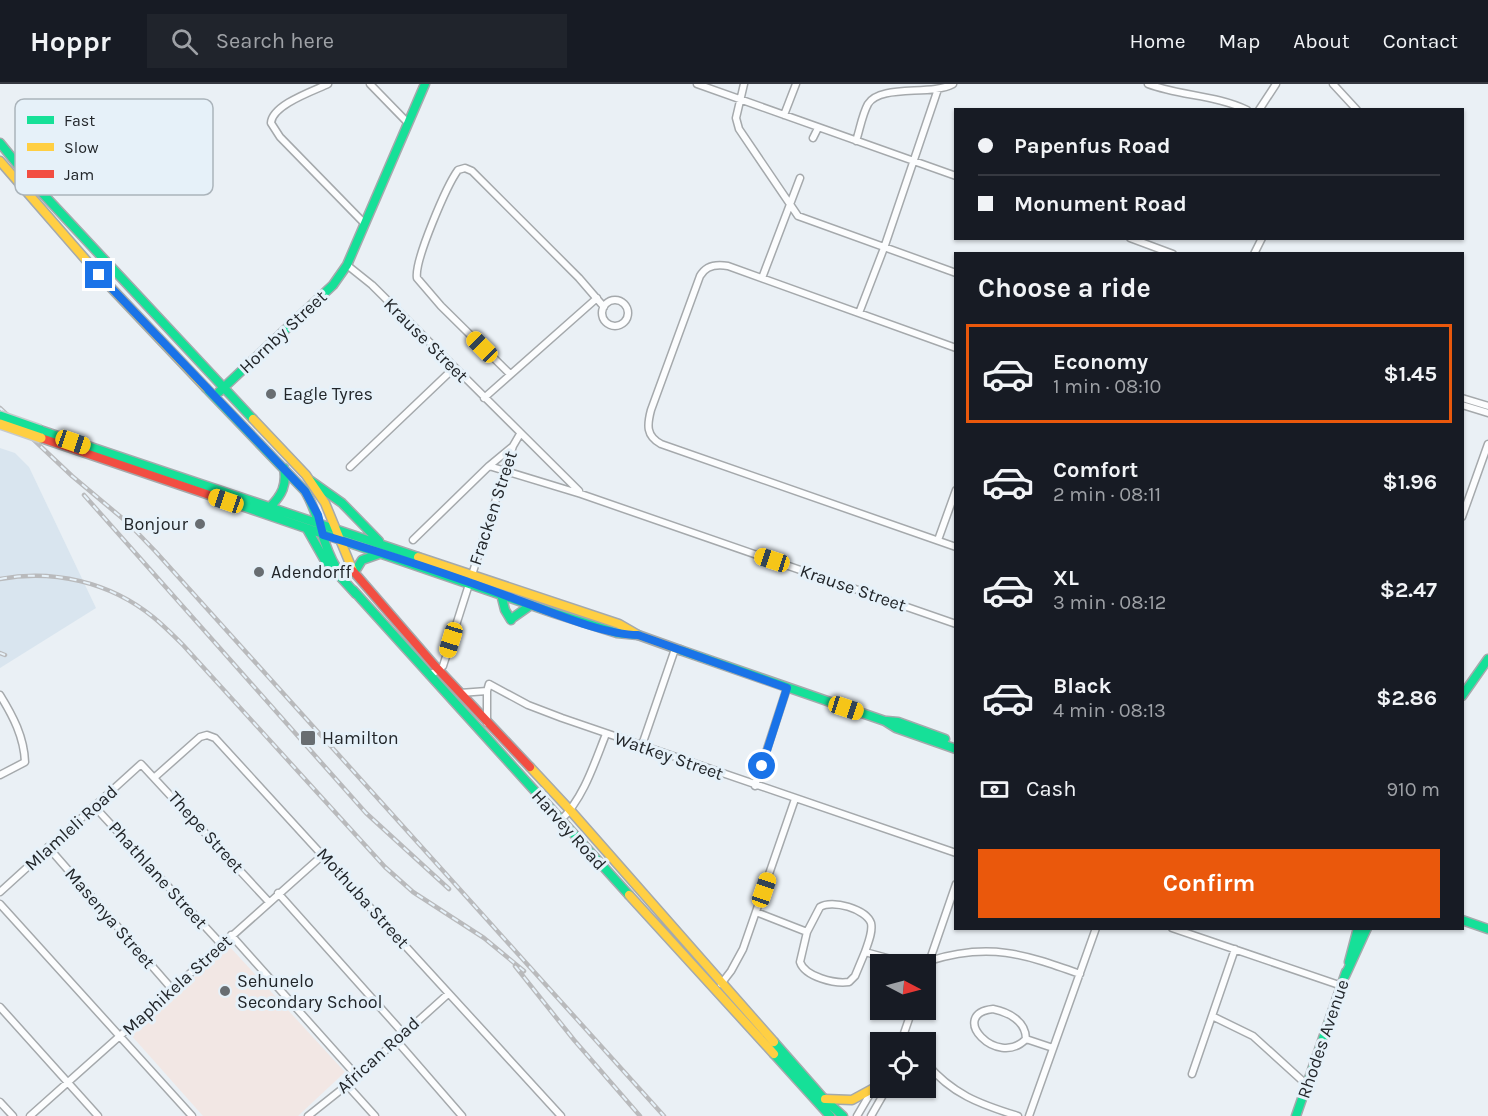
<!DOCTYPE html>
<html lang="en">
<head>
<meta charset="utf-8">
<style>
  body { margin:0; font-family:Karla,sans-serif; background:#20242c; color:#f1f3f6; height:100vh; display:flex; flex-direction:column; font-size:22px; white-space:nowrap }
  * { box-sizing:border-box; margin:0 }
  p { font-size:20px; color:#9ea1a6 }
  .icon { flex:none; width:33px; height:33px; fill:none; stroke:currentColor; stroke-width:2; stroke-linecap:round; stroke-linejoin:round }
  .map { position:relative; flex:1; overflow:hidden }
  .side { position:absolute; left:954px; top:168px; width:510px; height:678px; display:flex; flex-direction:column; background:#171b24; border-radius:0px; box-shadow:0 2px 4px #0004 }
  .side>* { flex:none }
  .banner { position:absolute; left:954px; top:24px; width:510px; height:132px; border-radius:0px; box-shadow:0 2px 4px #0004; display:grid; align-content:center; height:132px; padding:0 24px; background:#171b24 }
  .needle { width:39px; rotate:96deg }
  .buttons { position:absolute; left:870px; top:870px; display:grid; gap:12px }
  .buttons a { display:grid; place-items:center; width:66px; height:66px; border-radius:0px; background:#171b24; box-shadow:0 2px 4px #0004; font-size:30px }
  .end { position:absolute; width:27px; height:27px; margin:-14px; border:8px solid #1a73e8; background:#fff; box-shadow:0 0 0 3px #fff }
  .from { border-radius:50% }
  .car { position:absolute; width:18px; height:36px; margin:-18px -9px; border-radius:8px; box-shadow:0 0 4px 2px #0007; background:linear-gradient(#f5c518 24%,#345 0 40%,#f5c518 0 76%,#345 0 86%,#f5c518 0) }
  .banner b { display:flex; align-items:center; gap:21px; height:57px; font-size:22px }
  .banner b+b { border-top:2px solid #363941 }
  .banner i { width:15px; height:15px; background:#f1f3f6 }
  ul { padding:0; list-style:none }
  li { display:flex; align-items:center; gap:18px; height:99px; margin:0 12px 9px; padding:0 12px; border:3px solid transparent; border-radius:0px }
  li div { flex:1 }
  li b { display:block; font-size:22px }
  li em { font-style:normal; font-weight:700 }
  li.selected { border-color:#ea580c }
  li>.icon { width:54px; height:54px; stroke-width:1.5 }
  h2 { padding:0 24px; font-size:27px; line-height:72px }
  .pay { display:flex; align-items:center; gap:15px; height:66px; padding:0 24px; font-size:22px }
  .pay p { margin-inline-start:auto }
  .button { display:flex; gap:12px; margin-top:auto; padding:12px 24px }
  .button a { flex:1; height:69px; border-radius:0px; background:#ea580c; color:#fff; font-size:24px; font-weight:700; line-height:69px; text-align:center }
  header { display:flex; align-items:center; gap:36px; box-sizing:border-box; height:84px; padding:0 30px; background:#171b24; border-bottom:2px solid #363941 }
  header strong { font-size:28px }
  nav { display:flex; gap:33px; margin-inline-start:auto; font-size:21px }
  .search { width:420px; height:54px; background:#20242c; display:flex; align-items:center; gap:15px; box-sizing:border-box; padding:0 21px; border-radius:0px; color:#9ea1a6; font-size:22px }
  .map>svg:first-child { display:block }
</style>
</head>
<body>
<header>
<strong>Hoppr</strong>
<div class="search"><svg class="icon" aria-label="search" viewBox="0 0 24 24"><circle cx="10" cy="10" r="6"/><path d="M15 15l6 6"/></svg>Search here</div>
<nav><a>Home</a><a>Map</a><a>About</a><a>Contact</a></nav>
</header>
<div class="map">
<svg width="1488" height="1032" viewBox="0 0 1488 1032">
  <rect width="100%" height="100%" fill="#eaf0f5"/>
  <path fill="#d9e5ef" d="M0,364L15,369L29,383L96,524L0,584Z"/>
  <path fill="#f2e7e4" d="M229,862L345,988L298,1032H203L131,951Z"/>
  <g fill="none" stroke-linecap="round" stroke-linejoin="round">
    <defs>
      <path id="street" d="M328,0C313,7 272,21 271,39L280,53L364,139
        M370,0L408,39
        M697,0L956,92
        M744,0L736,34L739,45L798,132L956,189
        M1148,0C1180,12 1216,11 1247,26
        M1333,0L1357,26
        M1259,26L1276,0
        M784,31L796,0
        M813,54L818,44
        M856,57C860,45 862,31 868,20C880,0 931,12 953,0
        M1130,154L1173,170
        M1254,170L1262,154
        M347,181L372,201L579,407
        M762,194L800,94
        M602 229a13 13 0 1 1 26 0a13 13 0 1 1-26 0Z
        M859,229L884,164L938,5
        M956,264L728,182C717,180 706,181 700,192L651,326C647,341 646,352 661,360L956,463
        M510,290L441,222L417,194C414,177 447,101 458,86L465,84L472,87L579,194L604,223
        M484,314L597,214
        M1462,314L1488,322
        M1462,321L1488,329
        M489,382L581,410L956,540
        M350,383L454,284
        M1462,433L1488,360
        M413,456L489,382L512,363
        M938,456L956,406
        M429,591L439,586L443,582L513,362L520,350
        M460,609L487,607
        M0,611C13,632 24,653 25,678L0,691
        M487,639V607L489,600L528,621L562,634L956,769
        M642,661L675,565
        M155,693L200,653L207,651L215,654L561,1032
        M755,702L787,604
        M94,722L222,861
        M561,736C584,713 594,680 606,650
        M48,763L172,905
        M0,808L141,680L269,818
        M278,809L403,949
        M0,820L192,1032
        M756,828L807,848L820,823C832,815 866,825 871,839C873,848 868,859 865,868L909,880
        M1172,844L1342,902
        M807,848L800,878C805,893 835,900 849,898L855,892L865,868
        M231,851L357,992
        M929,877C989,858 1024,870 1080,890
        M926,887L956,800
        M721,900L731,887L743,865L795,715
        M0,923L98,1032
        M993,925C1008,928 1026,937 1026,955C997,985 947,930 993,925Z
        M1212,932L1253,952L1307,1001
        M1026,955L1053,964
        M396,956L462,1032
        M901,958L912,926
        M926,979C952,1010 979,1020 1018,1032
        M1192,990L1235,865
        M347,1001L375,1032
        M0,1018L13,1032
        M30,1032L324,770
        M308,1032L347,1001L448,910
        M857,1032L880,993
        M871,1032L887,1004
        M1029,1032L1096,844"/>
      <path id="fast" d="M0,59L31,97L253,335
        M206,304L305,407C320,431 321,459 336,483
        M219,308L333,201L347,181L425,0
        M40,346L418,473
        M311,397L342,419L379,457
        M236,420L554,529L617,549L638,551
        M270,423C282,411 287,401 284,384
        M307,445L324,475L356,510
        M354,489L362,476L379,470
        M353,506L629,811
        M501,510L505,526L511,536
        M511,535L531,521
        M680,566L885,637L896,644L956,665
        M1462,612L1488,575
        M887,637L898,638L945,655
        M1462,836L1488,845
        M1349,878L1358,844
        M1345,892L1367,844
        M774,958L824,1015L843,1032
        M774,970L830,1032
        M1296,1032L1346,888"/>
      <path id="slow" d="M0,77L99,191L206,304
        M253,335L306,391L325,419L353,487
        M418,473L619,540L638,551L680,566
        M530,683L570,726L774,958
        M629,811L774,970
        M825,1015L852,1016L874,1004"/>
      <path id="jam" d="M41,354L236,420
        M353,487L435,582L530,683"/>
    </defs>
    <use href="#street" stroke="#a5a9ac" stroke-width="9"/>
    <use href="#fast" stroke="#a5a9ac" stroke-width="11"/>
    <use href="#slow" stroke="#a5a9ac" stroke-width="11"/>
    <use href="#jam" stroke="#a5a9ac" stroke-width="11"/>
    <use href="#street" stroke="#fcfdfe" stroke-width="6"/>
    <use href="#fast" stroke="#16e098" stroke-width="8"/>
    <use href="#slow" stroke="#ffcf43" stroke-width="8"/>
    <use href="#jam" stroke="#f24e42" stroke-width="8"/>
    <defs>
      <path id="rail" d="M0,324L72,392L128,439L155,467L664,1032
        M84,411L366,729L449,805
        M0,495C53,485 110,498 153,533C163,541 173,551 183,561L385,783L413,808L484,854L524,887
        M0,569L5,571
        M515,882L574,956L640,1032"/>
    </defs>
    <use href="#rail" stroke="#b9babc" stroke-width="4.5"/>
    <use href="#rail" stroke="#e6f1f9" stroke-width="2" stroke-dasharray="7" stroke-linecap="butt"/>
    <defs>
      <path id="fast-bridge" d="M0,332L40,346"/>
      <path id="slow-bridge" d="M0,340L41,354"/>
    </defs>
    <use href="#fast-bridge" stroke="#c7cacc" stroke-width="12" stroke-linecap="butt"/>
    <use href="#slow-bridge" stroke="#c7cacc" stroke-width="12" stroke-linecap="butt"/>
    <use href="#fast-bridge" stroke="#16e098" stroke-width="9"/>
    <use href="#slow-bridge" stroke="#ffcf43" stroke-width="9"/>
  </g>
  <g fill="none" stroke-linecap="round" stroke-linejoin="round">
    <path stroke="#1a73e8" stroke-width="8" d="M99,191L305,407L318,431L323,451C387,470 452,491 515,515C548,527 604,551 638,551L787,604L762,682"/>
  </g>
  <g fill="#686d71" stroke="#e6f1f9" stroke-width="2">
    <circle cx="271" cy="310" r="6"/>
    <circle cx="200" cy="440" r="6"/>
    <circle cx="259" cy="488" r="6"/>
    <rect x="300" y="646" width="16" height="16" rx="3"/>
    <circle cx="225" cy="907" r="6"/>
  </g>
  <g text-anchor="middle" stroke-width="6" stroke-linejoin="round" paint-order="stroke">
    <g font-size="18" fill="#22262a" stroke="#e6f1f9">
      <text transform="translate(283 248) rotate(-43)" y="6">Hornby Street</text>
      <text transform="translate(426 256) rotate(45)" y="6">Krause Street</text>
      <text transform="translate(493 424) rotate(-72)" y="6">Fracken Street</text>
      <text transform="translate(853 504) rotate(19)" y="6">Krause Street</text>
      <text transform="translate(669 672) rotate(19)" y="6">Watkey Street</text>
      <text transform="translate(71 744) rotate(-42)" y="6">Mlamleli Road</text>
      <text transform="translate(569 746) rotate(48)" y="6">Harvey Road</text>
      <text transform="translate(206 748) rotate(48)" y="6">Thepe Street</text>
      <text transform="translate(158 791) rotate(48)" y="6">Phathlane Street</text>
      <text transform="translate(363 814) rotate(48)" y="6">Mothuba Street</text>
      <text transform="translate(110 834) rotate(49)" y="6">Masenya Street</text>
      <text transform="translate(177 901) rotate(-42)" y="6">Maphikela Street</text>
      <text transform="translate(1323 955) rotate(-71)" y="6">Rhodes Avenue</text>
      <text transform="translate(378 971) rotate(-42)" y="6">African Road</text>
    </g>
    <g font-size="18" fill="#22262a" stroke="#e6f1f9" text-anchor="start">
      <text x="283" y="316">Eagle Tyres</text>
      <text x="188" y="446" text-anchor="end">Bonjour</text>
      <text x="271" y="494">Adendorff</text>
      <text x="322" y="660">Hamilton</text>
      <text x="237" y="903">Sehunelo<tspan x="237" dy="21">Secondary School</tspan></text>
    </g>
  </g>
  <rect x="15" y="15" width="198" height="96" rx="9" fill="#e6f1f9" stroke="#abb4bb" stroke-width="1.5"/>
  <rect x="27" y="32" width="27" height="8" fill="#16e098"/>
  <rect x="27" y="59" width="27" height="8" fill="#ffcf43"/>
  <rect x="27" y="86" width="27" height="8" fill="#f24e42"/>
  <g font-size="16" fill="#22262a">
    <text x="64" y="42">Fast</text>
    <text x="64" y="69">Slow</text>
    <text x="64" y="96">Jam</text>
  </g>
</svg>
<div class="buttons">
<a><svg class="needle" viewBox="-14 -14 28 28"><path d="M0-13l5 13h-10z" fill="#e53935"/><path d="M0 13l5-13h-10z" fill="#9ea1a6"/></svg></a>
<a><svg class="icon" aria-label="locate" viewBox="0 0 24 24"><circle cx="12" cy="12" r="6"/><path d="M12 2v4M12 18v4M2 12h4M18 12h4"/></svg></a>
</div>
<i class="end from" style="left:762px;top:682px"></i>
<i class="end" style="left:99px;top:191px"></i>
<i class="car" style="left:482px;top:263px;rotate:315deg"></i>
<i class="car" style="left:73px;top:358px;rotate:109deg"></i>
<i class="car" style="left:226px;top:417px;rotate:289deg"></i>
<i class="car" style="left:772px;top:476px;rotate:288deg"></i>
<i class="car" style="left:451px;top:556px;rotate:197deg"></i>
<i class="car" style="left:846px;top:624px;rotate:108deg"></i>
<i class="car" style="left:764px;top:806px;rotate:19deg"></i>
<div class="banner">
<b><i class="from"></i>Papenfus Road</b>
<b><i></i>Monument Road</b>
</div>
<section class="side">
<h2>Choose a ride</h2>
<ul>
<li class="selected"><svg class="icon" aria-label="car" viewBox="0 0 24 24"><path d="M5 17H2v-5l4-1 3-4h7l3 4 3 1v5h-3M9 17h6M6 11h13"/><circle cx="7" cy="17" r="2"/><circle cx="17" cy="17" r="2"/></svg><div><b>Economy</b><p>1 min · 08:10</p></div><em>$1.45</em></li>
<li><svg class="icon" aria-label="car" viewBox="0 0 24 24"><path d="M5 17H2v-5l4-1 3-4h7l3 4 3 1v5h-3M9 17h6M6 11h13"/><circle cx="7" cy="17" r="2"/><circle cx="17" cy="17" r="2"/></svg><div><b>Comfort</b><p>2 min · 08:11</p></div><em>$1.96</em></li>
<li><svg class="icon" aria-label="car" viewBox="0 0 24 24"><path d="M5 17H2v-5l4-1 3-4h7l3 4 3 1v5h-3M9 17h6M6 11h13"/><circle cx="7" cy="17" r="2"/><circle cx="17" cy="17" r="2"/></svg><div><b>XL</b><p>3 min · 08:12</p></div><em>$2.47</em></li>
<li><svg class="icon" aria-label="car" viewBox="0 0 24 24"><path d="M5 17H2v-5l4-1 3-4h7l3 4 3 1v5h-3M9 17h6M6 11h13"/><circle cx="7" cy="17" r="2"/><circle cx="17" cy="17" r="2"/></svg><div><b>Black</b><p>4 min · 08:13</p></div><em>$2.86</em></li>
</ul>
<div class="pay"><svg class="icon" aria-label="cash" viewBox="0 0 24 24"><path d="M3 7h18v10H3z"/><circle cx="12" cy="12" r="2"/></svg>Cash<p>910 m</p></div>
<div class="button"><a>Confirm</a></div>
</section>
</div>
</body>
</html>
